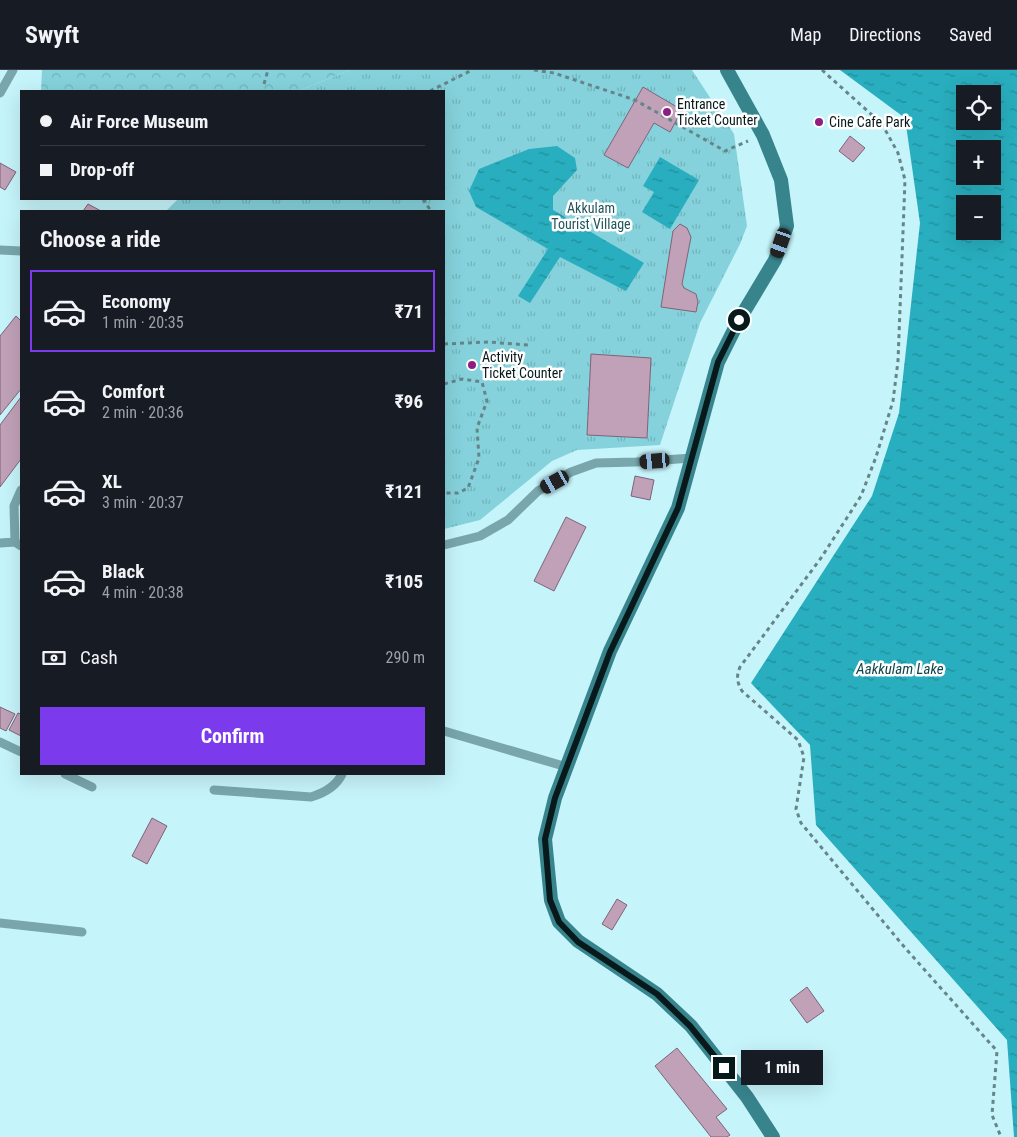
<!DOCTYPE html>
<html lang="en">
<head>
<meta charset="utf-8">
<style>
  body { margin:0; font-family:"Roboto Condensed",sans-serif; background:#20242c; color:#f1f3f6; height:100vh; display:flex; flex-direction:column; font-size:19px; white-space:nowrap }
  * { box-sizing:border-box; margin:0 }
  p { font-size:16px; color:#9ea1a6 }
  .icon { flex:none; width:28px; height:28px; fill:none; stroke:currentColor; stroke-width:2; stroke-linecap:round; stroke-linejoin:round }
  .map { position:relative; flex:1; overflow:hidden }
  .side { position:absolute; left:20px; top:140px; width:425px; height:565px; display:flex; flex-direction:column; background:#171b24; border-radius:0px; box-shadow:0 5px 20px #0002 }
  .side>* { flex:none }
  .hud { position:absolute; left:20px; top:20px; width:425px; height:110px; border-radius:0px; box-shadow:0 5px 20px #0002; display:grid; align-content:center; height:110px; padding:0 20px; background:#171b24 }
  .buttons { position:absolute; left:956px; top:15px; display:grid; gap:10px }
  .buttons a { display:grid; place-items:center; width:45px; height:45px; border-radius:0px; background:#171b24; box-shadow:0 5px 20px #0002; font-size:25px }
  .end { position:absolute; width:22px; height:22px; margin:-11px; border:6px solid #07191b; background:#fff; box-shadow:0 0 0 2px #fff }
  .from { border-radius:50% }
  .bubble { position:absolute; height:35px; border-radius:0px; background:#171b24; box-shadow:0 5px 20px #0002; font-size:16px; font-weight:700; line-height:35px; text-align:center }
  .car { position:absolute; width:15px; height:30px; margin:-15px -8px; border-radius:6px; box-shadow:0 0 4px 1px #0007; background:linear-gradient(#222 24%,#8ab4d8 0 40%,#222 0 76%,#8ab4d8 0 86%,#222 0) }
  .hud b { display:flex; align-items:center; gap:18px; height:48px; font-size:19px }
  .hud b+b { border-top:1px solid #363941 }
  .hud i { width:12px; height:12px; background:#f1f3f6 }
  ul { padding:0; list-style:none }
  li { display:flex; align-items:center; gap:15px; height:82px; margin:0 10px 8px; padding:0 10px; border:2px solid transparent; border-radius:0px }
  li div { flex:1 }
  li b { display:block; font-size:19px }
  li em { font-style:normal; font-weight:700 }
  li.selected { border-color:#7c3aed }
  li>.icon { width:45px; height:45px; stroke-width:1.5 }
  h2 { padding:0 20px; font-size:22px; line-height:60px }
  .pay { display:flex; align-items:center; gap:12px; height:55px; padding:0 20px; font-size:19px }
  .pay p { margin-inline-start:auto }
  .button { display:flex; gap:10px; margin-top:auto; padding:10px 20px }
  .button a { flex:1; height:58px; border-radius:0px; background:#7c3aed; color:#fff; font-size:20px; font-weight:700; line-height:58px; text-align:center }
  header { display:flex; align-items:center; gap:30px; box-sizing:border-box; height:70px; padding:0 25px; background:#171b24; border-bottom:1px solid #363941 }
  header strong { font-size:24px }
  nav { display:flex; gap:28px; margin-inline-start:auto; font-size:18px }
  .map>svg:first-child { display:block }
</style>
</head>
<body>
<header>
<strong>Swyft</strong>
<nav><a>Map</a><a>Directions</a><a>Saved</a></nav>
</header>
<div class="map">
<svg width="1017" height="1067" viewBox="0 0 1017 1067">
  <defs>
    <pattern id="forest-crowns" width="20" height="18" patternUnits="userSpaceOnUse" patternTransform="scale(1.25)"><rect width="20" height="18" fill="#85d2dc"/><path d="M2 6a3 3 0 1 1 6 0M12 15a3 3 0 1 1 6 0" fill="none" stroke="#71b4bc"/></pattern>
    <pattern id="park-tufts" width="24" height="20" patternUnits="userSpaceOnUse" patternTransform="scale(1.25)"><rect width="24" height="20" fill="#85d2dc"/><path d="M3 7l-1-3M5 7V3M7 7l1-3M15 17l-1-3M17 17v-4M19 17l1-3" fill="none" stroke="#71b4bc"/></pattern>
    <pattern id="water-ripples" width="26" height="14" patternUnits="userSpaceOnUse" patternTransform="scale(1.25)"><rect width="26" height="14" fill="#28aebe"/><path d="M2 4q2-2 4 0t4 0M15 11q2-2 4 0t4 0" fill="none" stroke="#208d9a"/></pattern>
  </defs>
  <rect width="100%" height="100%" fill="#c5f4fa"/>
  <path fill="url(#forest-crowns)" d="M42,0H350L298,21H41Z"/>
  <path fill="url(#park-tufts)" d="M350,0H692L734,64L747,156L740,174L700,253L660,375L577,380L552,391L480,450L444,459V141H166L178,129H444V21H298Z"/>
  <path fill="url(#water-ripples)" fill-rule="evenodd" d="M840,0H1017V1067H1014L1007,970L816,755L810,675L751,613L872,426L899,343L920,153L905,48ZM965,24H992V51H965ZM965,79H992V106H965ZM965,134H992V161H965Z
    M557,76L575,88L577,100L553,126V140L644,193L626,221L560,187L530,233L518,226L548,179L476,137L469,121L479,99L529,79Z
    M660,87L699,110L670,159L642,142L654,122L643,116Z"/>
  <path fill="#c0a1b8" stroke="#7f6379" d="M643,17L682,40L670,62L654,53L628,98L604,85Z
    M850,66L865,78L853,92L839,81Z
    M0,93L16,102L5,120L0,117Z
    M88,134L101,141H83Z
    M680,154L687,158L691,167L682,214L684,218L696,224L698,232L696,242L661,237L673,161Z
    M16,246L21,251V319L0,345V266Z
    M591,284L651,288L647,368L587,365Z
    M21,327V389L0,417V355Z
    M635,406L654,410L650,430L631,426Z
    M566,447L586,457L554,521L534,511Z
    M0,637L15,644L6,661L0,658Z
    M18,643L21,644V666L9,660Z
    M152,748L167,756L147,794L132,786Z
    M617,829L627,835L612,860L602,854Z
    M807,917L824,941L807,953L790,930Z
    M677,978L727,1039L716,1047L730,1065L727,1067H711L655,996Z"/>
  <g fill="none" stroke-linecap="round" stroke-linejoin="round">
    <path stroke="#658589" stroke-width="3" stroke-dasharray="4 4" stroke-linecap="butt" d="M534,0L554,3L635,30L725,81L748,71
      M822,0L882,54L898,83L905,110L898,291L893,331L876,387L861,426L821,488L740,597C736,607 737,612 742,621L798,670L804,687L796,739L801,753L906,879L997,981L992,1045L1001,1067
      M264,14L268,0
      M430,21L472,0
      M423,129L431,141
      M444,274L488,272L528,275
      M444,314L462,309L482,312L487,331L477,358L479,388L468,418L458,423H444"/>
    <path stroke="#78a6ac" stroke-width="9" d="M0,23L13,0
      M0,180L21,181
      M15,472L14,436L21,420
      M0,473L15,472L21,476
      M444,475L480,466L508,450L538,421L571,402L596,393L636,392L692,388
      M444,661L567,697
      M0,672L21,682
      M65,704L92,717
      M214,720L311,727C324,723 336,717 342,704
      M0,853L82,862"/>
    <path stroke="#38848d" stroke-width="14" d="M727,0L763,65L781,110L787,156L775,190L739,250L718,292L678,438L610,581L555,728L545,769L551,830L559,852L578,871L657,924L691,956L747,1027L773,1067"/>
  </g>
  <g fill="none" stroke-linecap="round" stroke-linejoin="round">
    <path stroke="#07191b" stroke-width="6" d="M724,998L690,956L657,924L578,872L559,852L550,830L545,769L555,728L610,582L678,438L718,292L739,250"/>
  </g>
  <g fill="#8f1e80" stroke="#fff" stroke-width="2">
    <circle cx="667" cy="42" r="5"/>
    <circle cx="819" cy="52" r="5"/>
    <circle cx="472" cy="295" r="5"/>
  </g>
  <g text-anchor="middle" stroke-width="5" stroke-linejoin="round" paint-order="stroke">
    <g font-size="14" fill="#07191b" stroke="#fff" text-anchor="start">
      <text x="677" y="39">Entrance<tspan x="677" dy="16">Ticket Counter</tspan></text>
      <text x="829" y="57">Cine Cafe Park</text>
      <text x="482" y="292">Activity<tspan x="482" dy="16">Ticket Counter</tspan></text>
    </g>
    <g font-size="14" fill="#21565c" stroke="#fff">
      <text x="591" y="143">Akkulam<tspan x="591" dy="16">Tourist Village</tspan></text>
    </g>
    <g font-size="15" font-style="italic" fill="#0e464c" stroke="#fff">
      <text x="900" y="604">Aakkulam Lake</text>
    </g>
  </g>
</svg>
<div class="buttons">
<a><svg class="icon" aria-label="locate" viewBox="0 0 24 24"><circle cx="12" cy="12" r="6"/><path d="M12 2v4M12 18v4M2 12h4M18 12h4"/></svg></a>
<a>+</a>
<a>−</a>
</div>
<i class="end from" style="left:739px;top:250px"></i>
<i class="end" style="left:724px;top:998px"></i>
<div class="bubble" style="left:741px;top:980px;width:82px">1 min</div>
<i class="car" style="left:781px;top:173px;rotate:199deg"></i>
<i class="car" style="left:655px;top:391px;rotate:265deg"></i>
<i class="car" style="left:555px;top:412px;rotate:241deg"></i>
<div class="hud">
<b><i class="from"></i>Air Force Museum</b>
<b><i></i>Drop-off</b>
</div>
<section class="side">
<h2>Choose a ride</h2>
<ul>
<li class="selected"><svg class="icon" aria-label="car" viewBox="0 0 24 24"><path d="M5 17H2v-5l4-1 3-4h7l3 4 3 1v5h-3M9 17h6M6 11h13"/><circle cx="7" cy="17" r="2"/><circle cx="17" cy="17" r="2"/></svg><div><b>Economy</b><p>1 min · 20:35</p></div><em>₹71</em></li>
<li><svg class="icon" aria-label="car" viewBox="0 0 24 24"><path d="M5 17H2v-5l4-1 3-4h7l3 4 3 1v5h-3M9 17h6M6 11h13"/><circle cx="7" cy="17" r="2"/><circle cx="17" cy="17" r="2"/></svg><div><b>Comfort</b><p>2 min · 20:36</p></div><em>₹96</em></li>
<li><svg class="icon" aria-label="car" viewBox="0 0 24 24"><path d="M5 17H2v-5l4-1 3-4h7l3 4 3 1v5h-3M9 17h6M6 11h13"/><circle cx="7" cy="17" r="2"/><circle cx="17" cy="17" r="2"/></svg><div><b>XL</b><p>3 min · 20:37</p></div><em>₹121</em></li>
<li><svg class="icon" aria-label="car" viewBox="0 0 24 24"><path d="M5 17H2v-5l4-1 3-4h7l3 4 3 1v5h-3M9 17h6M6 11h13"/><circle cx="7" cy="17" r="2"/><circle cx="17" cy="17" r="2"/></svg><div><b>Black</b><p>4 min · 20:38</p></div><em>₹105</em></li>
</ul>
<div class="pay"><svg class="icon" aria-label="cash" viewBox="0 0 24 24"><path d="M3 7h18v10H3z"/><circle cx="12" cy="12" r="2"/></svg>Cash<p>290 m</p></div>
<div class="button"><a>Confirm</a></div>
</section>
</div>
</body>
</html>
